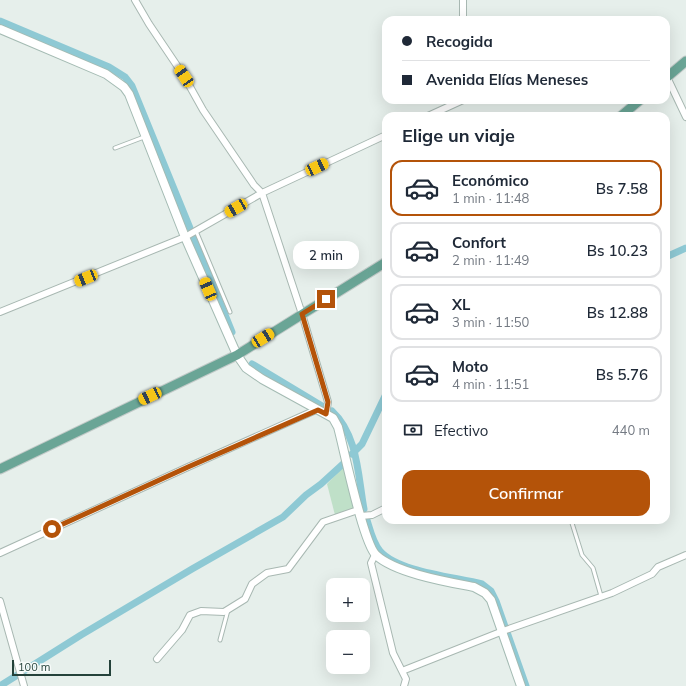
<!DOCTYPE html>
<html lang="es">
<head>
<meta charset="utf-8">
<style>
  body { margin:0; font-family:Mulish,sans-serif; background:#f6f6f7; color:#1f2937; height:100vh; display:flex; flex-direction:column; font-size:15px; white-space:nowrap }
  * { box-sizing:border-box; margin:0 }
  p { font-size:13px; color:#747a83 }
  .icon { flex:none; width:22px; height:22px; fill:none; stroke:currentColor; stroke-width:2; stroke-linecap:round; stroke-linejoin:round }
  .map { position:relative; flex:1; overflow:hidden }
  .panel { position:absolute; left:382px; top:112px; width:288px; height:412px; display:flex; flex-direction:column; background:#fff; border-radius:12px; box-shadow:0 4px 16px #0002 }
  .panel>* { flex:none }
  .banner { position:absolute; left:382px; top:16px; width:288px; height:88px; border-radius:12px; box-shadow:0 4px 16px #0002; display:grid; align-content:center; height:88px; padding:0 20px; background:#fff }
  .buttons { position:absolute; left:326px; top:578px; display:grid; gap:8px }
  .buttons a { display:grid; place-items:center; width:44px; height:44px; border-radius:8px; background:#fff; box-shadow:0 4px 16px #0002; font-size:20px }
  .scale { position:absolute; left:12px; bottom:10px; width:99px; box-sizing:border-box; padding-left:4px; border:2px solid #24423a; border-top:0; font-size:11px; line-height:14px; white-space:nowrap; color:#24423a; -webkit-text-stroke:3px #f7fbf9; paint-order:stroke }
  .end { position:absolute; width:18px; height:18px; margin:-9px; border:5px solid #b45309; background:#fff; box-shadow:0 0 0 2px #fff }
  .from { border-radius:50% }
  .bubble { position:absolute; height:28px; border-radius:12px; background:#fff; box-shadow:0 4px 16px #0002; font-size:13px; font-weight:600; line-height:28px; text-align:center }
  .car { position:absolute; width:12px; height:24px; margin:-12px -6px; border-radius:5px; box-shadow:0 0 3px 1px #0007; background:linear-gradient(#f5c518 24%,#345 0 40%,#f5c518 0 76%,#345 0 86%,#f5c518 0) }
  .banner b { display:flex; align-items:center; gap:14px; height:38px; font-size:15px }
  .banner b+b { border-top:1px solid #e0e1e3 }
  .banner i { width:10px; height:10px; background:#1f2937 }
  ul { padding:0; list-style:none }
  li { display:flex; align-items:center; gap:12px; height:56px; margin:0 8px 6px; padding:0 12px; border:2px solid #e0e1e3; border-radius:12px }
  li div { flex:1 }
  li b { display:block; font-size:15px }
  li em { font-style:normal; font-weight:600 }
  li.on { border-color:#b45309 }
  li>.icon { width:36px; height:36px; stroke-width:1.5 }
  h2 { padding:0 20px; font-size:18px; line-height:48px }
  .pay { display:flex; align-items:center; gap:10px; height:44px; padding:0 20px; font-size:15px }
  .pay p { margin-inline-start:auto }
  .button { display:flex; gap:8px; margin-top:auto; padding:8px 20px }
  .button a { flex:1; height:46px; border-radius:12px; background:#b45309; color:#fff; font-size:16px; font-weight:600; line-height:46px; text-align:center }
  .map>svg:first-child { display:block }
</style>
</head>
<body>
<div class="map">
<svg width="686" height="686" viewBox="0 0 686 686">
  <rect width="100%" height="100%" fill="#e6efeb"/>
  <path fill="#bfe0c8" d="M344,466L355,508L335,515L327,484Z"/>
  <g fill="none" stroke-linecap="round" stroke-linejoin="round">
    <path stroke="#8ec9d4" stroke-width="7" d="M0,21L109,67L125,77L132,86L190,228
      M194,238L232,332
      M666,257L686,248
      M252,364L322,406
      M332,411C358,435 358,476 364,509
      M352,454L362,444L386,394
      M367,520C370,530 373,543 380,551C398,572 456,577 482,584L491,591L496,601L526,686
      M0,686L81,635L192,569L283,517L306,495L321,484L344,463"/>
    <defs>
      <path id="lane" d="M115,148L144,137
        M196,231L230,312
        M571,520L582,555L593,568L601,596
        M220,640L228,610"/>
      <path id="street" d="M135,0L149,24L184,76L203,110L254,185L262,193L302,314L328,402L326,414
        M463,0V20
        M667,77L686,117
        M428,116L463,100
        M0,312L185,237L262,193L386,135
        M361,516L372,515L386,508
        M0,553L188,467L318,409
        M375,555L371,563L393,653L406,679L404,686
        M0,601L24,686
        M157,659L182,630L190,615L201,611L224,612L245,599L252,584L267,573L288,569L323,522L358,510
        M402,671L503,631L612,593L652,574L658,567L686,555"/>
      <path id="secondary" d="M0,29L106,74L124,87L129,94L185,237L237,355L246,368L262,379L333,418L338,427C344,449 363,543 376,555C395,573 448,582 474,587L485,593L491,600L521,686"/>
      <path id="primary" d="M666,78L686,61
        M621,116L640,100
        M0,469L237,355L386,262"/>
    </defs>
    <use href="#lane" stroke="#a8b8b2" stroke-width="5"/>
    <use href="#street" stroke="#a8b8b2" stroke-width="8"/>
    <use href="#secondary" stroke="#a4bbb3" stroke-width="10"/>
    <use href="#primary" stroke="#c2cac8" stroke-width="11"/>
    <use href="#lane" stroke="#fff" stroke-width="3"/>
    <use href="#street" stroke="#fff" stroke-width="6"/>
    <use href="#secondary" stroke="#fff" stroke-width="8"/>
    <use href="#primary" stroke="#6aa596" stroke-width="9"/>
  </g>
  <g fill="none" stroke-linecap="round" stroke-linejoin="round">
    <path stroke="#b45309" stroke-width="5" d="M52,529L188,467L318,410L326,414L328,402L302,314L326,299"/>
  </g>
</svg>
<div class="buttons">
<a>+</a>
<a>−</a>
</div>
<div class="scale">100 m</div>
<i class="end from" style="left:52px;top:529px"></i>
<i class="end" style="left:326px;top:299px"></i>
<div class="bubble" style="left:293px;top:241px;width:66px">2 min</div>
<i class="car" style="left:184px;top:76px;rotate:326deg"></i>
<i class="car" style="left:317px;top:167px;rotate:65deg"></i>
<i class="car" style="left:236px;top:208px;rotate:240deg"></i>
<i class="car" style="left:86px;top:278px;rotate:248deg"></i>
<i class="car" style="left:208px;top:289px;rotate:337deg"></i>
<i class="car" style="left:263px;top:338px;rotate:58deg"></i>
<i class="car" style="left:150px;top:396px;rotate:245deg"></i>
<div class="banner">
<b><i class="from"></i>Recogida</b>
<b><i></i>Avenida Elías Meneses</b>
</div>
<section class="panel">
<h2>Elige un viaje</h2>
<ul>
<li class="on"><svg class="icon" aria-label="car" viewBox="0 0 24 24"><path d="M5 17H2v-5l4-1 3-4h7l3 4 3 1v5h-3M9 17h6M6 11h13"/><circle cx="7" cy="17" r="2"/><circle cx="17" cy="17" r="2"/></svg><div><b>Económico</b><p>1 min · 11:48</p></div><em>Bs 7.58</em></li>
<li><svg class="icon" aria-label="car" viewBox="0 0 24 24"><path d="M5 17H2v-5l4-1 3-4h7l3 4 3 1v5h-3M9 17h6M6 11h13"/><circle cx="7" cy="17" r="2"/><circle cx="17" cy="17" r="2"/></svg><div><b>Confort</b><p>2 min · 11:49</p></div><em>Bs 10.23</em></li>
<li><svg class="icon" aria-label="car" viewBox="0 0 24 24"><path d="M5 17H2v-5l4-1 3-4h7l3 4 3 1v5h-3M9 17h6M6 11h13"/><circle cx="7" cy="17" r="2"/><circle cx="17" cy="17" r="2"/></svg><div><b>XL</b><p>3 min · 11:50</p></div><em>Bs 12.88</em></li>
<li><svg class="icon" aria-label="car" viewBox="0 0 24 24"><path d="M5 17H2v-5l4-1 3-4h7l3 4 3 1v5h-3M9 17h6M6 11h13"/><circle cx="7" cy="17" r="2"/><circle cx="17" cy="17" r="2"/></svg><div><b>Moto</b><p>4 min · 11:51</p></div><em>Bs 5.76</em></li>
</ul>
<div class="pay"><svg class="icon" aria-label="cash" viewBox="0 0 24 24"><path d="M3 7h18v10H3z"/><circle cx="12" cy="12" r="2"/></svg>Efectivo<p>440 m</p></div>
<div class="button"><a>Confirmar</a></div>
</section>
</div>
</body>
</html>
